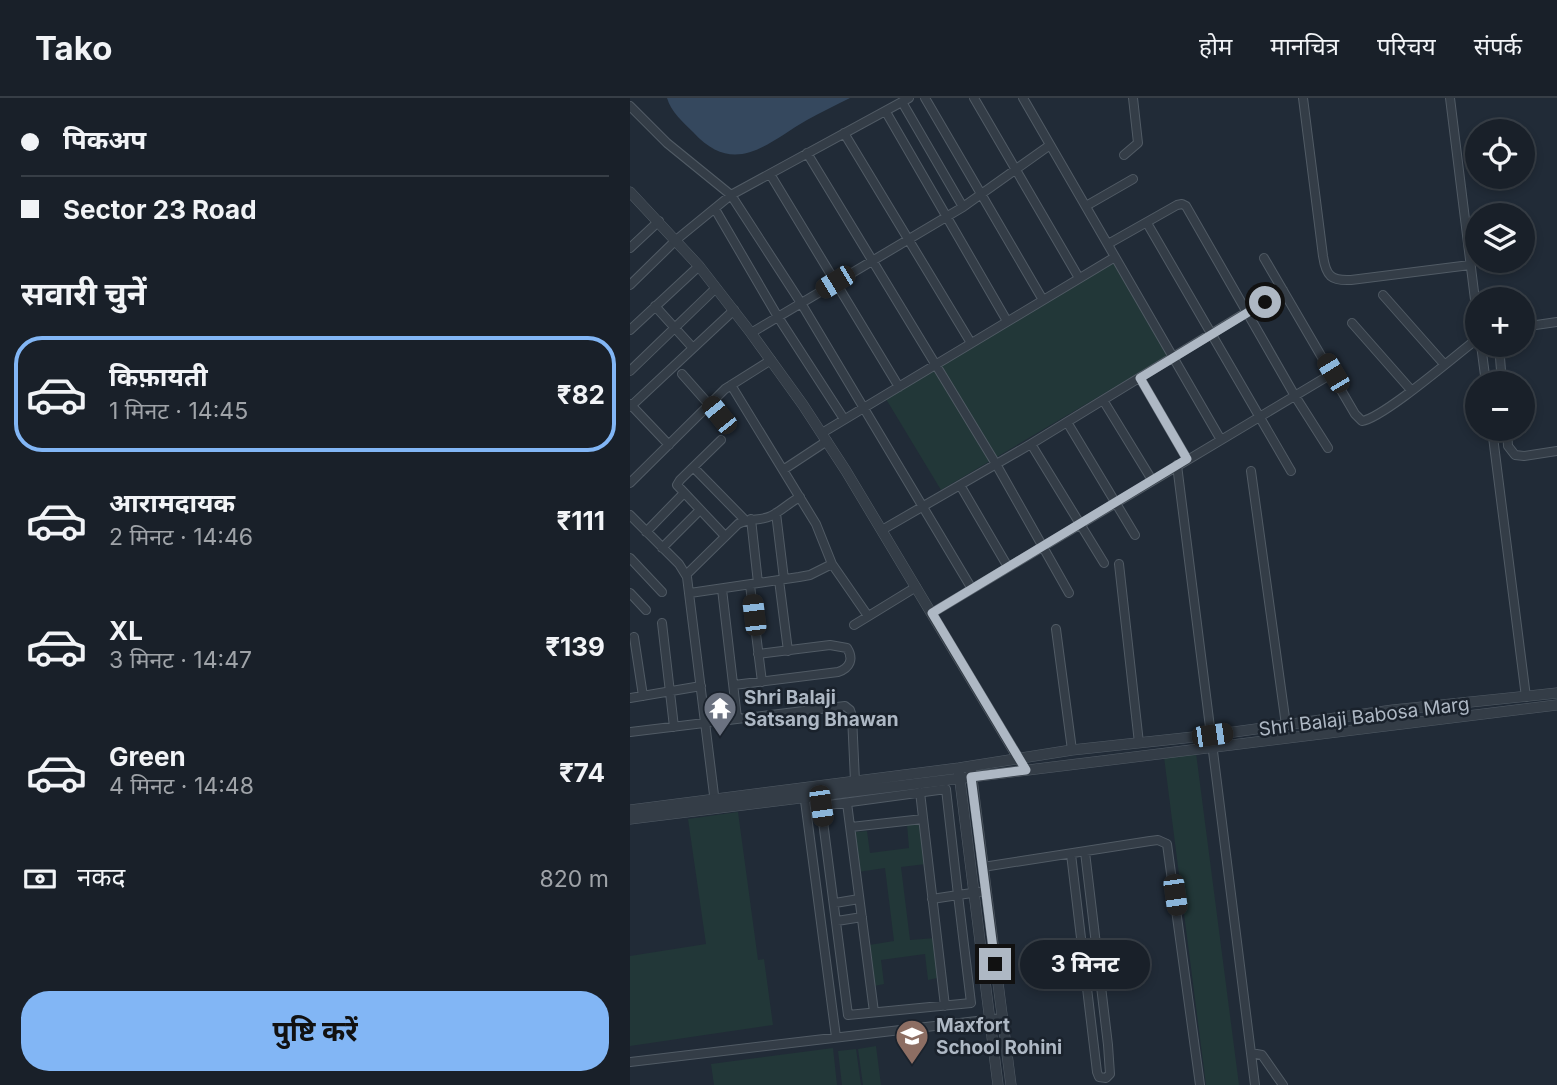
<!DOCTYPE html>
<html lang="hi">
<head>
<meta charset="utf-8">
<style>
  body { margin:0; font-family:Inter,"Noto Sans Devanagari",sans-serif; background:#222831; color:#f1f3f6; height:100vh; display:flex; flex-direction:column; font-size:26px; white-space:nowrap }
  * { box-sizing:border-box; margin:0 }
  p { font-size:23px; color:#9fa3a8 }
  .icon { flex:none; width:38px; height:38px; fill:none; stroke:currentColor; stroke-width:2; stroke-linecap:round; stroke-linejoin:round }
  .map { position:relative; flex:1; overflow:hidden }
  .drawer { display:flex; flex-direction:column; background:#192029; width:630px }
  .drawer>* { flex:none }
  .banner { display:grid; align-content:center; height:154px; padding:0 21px; background:#192029 }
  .tools { position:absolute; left:835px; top:21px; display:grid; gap:14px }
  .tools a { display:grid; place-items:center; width:70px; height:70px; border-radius:50%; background:#192029; box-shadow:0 4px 10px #0003,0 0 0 2px #373e46; font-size:35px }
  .end { position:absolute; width:32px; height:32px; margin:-16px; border:9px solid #aeb8c4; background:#111; box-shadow:0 0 0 4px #111 }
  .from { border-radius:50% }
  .bubble { position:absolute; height:49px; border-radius:24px; background:#192029; box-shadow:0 4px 10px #0003,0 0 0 2px #373e46; font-size:23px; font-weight:700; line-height:49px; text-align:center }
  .car { position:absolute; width:21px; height:42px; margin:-21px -10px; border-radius:9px; box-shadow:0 0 5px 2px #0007; background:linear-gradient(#222 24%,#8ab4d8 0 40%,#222 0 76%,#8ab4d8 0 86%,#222 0) }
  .banner b { display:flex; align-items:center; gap:24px; height:66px; font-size:26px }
  .banner b+b { border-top:2px solid #373e46 }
  .banner i { width:18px; height:18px; background:#f1f3f6 }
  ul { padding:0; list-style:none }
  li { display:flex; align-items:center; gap:21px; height:116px; margin:0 14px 10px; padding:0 7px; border:4px solid transparent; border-radius:28px }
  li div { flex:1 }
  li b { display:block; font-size:26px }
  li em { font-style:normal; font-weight:700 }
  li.current { border-color:#82b6f5 }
  li>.icon { width:63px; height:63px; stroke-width:1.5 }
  h2 { padding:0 21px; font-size:32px; line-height:84px }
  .pay { display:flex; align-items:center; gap:18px; height:77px; padding:0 21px; font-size:26px }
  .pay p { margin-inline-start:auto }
  .cta { display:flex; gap:14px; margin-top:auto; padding:14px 21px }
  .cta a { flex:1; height:80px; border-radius:28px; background:#82b6f5; color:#111; font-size:28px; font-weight:700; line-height:80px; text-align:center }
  header { display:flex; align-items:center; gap:42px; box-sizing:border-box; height:98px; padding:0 35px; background:#192029; border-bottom:2px solid #373e46 }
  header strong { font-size:33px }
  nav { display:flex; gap:38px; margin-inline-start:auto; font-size:24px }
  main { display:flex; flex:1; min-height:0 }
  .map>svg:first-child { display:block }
</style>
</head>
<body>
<header>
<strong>Tako</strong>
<nav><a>होम</a><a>मानचित्र</a><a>परिचय</a><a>संपर्क</a></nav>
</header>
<main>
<section class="drawer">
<div class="banner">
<b><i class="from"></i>पिकअप</b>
<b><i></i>Sector 23 Road</b>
</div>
<h2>सवारी चुनें</h2>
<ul>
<li class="current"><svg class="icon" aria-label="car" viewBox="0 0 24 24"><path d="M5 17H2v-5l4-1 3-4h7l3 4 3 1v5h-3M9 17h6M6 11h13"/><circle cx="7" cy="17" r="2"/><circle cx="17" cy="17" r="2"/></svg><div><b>किफ़ायती</b><p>1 मिनट · 14:45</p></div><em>₹82</em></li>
<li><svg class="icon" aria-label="car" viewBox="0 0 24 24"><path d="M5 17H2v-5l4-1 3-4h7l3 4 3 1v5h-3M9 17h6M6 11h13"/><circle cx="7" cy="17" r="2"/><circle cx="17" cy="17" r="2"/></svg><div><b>आरामदायक</b><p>2 मिनट · 14:46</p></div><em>₹111</em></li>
<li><svg class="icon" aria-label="car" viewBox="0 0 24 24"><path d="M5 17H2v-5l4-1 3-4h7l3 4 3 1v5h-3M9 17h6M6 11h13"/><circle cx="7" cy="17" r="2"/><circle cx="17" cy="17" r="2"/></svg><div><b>XL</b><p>3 मिनट · 14:47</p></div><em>₹139</em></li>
<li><svg class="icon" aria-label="car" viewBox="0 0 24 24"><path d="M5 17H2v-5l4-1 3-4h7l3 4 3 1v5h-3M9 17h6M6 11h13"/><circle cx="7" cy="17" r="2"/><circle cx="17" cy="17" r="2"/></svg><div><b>Green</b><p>4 मिनट · 14:48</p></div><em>₹74</em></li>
</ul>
<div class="pay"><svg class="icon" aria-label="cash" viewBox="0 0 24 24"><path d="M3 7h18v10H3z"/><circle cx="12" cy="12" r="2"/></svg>नकद<p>820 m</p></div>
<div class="cta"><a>पुष्टि करें</a></div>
</section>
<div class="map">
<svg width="927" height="987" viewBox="0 0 927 987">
  <rect width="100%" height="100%" fill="#212b37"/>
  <path fill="#223738" d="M484,164L539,257L311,392L256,301Z
    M566,655L609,987H576L534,659Z
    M108,714L128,862L134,861L143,927L0,948V858L76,846L58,721Z
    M292,724L296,766L271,769L280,842L305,840L312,879L298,882L295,856L251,862L254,886L244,888L239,847L264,843L255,770L228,774L225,734L237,733L240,755L279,750L277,726Z
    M246,948L251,987H233L228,951Z
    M203,950L207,987H84L81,966Z
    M226,951L231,987H212L208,953Z"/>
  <path fill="#35485e" d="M37,0H220C206,7 191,14 177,22C137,45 105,80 63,34C53,24 41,14 37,0Z"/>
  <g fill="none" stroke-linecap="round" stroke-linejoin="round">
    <defs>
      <path id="minor" d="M295,0L413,202
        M344,0L449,180
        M393,0L591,342
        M673,0L693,158C696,178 701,183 721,182L840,167
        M820,0L847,218
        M272,4L333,109
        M0,8L37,45L101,97L171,205L342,491
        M256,14L377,223
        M214,35L341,245
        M177,55L366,366L439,495
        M494,57L508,45L503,0
        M140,76L269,289
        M456,108L503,81
        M85,111L148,219L214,321
        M517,125L661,373
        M478,146L547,107L552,106L556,108L665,298L698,350
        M0,150L29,123
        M634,160L725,316L732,323C753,320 826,257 847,241
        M0,187L46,142L101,97L279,0
        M753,197L814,266
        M25,208L63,250
        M722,225L781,292
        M892,229L927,224
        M0,232L69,168
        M121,235L333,109L420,47
        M851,247L856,285
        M869,247L872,285
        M0,273L86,190
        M52,276L98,328
        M510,280L557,361
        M101,287L186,426L202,466L238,518
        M473,302L522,382
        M0,306L39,347
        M0,309L104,212
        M437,324L505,437
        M862,331L896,599
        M877,331L878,348L885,357L894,358L927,353
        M192,335L485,159
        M91,342L50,382L47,387L95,438
        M401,346L474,465
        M547,367L625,987
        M64,370L115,422
        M153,372L197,343
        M621,373L656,627
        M0,385L95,291L141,262
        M330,387L378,469
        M146,415L154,481
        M0,417L49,466L57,479L85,705
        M121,421L128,485
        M252,432L401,346L653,192
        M16,434L53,396
        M32,450L70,412
        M0,460L32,494
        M489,466L509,645
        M56,477L108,426C119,420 131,423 141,418C150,414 160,404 170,399
        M149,482L158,553
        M120,487L132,584
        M92,491L107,620
        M0,495L16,512
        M60,495L169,479L180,477L202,466
        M302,515L703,275
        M32,525L44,629
        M224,527L286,489
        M426,531L442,652
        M4,539L13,598
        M104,587L208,574C220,570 224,561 217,550L200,547L128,556
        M0,600L71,588
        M0,634L215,608L220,612L222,618L225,683
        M290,694L315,908
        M174,695L206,939
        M217,705L244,914
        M221,729L293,721
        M441,756L467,974L469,979L476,980L480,976L478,947L455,754
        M353,769L520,743L528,742L537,746L570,987
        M302,801L328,797L341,905L218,917L191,708L316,691L328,797L356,793
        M205,805L229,801
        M207,823L232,819
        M621,955L632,957L653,987
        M0,964L372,920"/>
      <path id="tertiary" d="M0,94L69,168L121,235L173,307L216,373L390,663
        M341,673L381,987
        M329,675L368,987
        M0,712L329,670L442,652L582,637L763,612L927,595
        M0,721L927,607"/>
    </defs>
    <use href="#minor" stroke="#515b65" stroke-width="10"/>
    <use href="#tertiary" stroke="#515b65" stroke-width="11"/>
    <use href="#minor" stroke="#343d47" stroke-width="8"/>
    <use href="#tertiary" stroke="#343d47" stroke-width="10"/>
  </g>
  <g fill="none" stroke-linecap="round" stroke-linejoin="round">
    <path stroke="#aeb8c4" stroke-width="9" d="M365,866L341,679L396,672L302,515L557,361L510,280L635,204"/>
  </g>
  <defs>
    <symbol id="temple-pin" viewBox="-11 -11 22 30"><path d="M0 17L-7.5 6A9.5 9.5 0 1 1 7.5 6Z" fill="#6b7280" stroke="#1a222c"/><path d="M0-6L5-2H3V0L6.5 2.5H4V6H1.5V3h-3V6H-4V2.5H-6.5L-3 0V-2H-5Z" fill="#fff"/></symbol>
    <symbol id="school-pin" viewBox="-11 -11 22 30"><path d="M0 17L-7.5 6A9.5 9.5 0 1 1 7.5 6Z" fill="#8d6e63" stroke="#1a222c"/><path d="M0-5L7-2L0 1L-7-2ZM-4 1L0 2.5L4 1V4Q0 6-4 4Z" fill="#fff"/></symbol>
  </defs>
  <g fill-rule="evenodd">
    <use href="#temple-pin" x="71" y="591" width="38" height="52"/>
    <use href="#school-pin" x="263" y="919" width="38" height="52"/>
  </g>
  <g text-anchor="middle" stroke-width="5" stroke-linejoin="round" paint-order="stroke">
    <g font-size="19" font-weight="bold" fill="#aeb8c4" stroke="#1a222c" text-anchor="start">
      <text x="114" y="606">Shri Balaji<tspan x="114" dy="22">Satsang Bhawan</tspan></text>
      <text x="306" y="934">Maxfort<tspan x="306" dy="22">School Rohini</tspan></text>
    </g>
    <g font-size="19" fill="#aeb8c4" stroke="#1a222c">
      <text transform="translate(734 618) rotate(-7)" y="7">Shri Balaji Babosa Marg</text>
    </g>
  </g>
</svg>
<div class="tools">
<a><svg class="icon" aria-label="locate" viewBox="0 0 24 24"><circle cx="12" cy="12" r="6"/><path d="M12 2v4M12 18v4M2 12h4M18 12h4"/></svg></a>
<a><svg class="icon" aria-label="layers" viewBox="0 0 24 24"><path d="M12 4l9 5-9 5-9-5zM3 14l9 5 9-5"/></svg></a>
<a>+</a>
<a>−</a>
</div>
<i class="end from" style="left:635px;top:204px"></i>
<i class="end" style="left:365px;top:866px"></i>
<div class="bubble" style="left:390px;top:842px;width:130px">3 मिनट</div>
<i class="car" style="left:205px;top:184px;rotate:239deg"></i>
<i class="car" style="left:703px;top:275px;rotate:329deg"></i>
<i class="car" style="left:89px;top:317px;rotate:321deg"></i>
<i class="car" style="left:124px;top:517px;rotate:353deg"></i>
<i class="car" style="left:582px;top:637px;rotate:82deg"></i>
<i class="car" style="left:191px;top:708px;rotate:172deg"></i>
<i class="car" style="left:545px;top:797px;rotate:172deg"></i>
</div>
</main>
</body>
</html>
